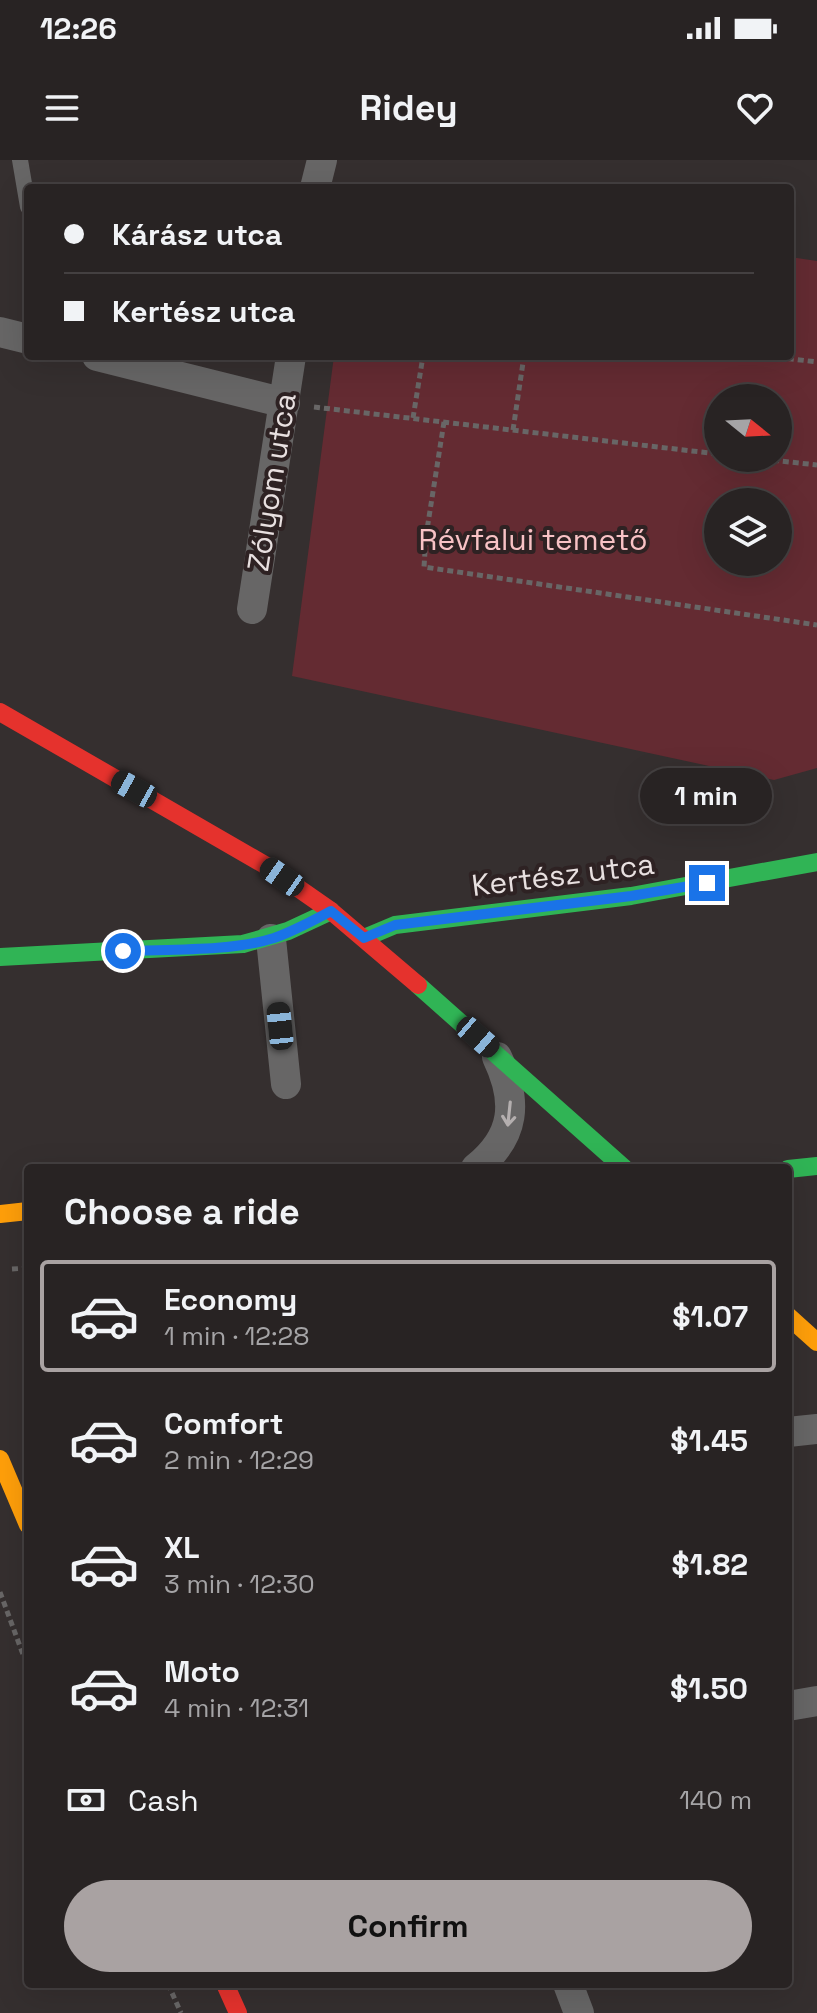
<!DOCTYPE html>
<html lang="en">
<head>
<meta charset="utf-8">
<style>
  body { margin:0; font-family:"Space Grotesk",sans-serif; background:#302b2b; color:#f1f3f6; height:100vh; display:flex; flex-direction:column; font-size:30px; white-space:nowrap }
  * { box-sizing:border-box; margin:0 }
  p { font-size:26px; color:#a5a4a6 }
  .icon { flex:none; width:44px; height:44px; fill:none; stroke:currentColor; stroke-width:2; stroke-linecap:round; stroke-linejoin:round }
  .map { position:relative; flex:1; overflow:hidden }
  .details { position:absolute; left:24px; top:1004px; width:768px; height:824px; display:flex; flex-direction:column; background:#282323; border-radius:8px; box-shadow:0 8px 32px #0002,0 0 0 2px #444041 }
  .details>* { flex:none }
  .hud { position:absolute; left:24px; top:24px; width:770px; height:176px; border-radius:8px; box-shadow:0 8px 32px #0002,0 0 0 2px #444041; display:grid; align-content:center; height:176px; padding:0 40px; background:#282323 }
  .needle { width:52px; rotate:108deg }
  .fabs { position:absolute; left:704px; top:224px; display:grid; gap:16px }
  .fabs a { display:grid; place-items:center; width:88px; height:88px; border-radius:50%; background:#282323; box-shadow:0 8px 32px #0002,0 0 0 2px #444041; font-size:40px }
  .end { position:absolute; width:36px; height:36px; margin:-18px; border:10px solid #1a73e8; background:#fff; box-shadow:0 0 0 4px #fff }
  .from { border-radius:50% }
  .bubble { position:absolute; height:56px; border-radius:28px; background:#282323; box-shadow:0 8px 32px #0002,0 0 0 2px #444041; font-size:26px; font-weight:700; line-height:56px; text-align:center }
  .car { position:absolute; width:24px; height:48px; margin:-24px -12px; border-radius:10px; box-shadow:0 0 6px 2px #0007; background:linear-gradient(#222 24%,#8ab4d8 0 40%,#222 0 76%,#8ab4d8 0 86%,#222 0) }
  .hud b { display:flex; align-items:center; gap:28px; height:76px; font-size:30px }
  .hud b+b { border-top:2px solid #444041 }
  .hud i { width:20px; height:20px; background:#f1f3f6 }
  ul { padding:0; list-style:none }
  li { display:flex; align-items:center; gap:24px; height:112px; margin:0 16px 12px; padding:0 24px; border:4px solid transparent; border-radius:8px }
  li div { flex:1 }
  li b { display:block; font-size:30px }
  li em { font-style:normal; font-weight:700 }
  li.current { border-color:#a9a2a2 }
  li>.icon { width:72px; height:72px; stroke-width:1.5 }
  h2 { padding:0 40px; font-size:36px; line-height:96px }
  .pay { display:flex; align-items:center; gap:20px; height:88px; padding:0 40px; font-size:30px }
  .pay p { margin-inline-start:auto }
  .primary-button { display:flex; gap:16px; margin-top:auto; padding:16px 40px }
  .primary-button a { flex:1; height:92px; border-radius:48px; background:#a9a2a2; color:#111; font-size:32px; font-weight:700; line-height:92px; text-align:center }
  .status { display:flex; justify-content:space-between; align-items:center; height:56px; padding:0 40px; background:#282323; direction:ltr }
  .status svg { height:22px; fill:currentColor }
  header { display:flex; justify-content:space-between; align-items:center; height:104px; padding:0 40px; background:#282323; font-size:36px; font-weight:700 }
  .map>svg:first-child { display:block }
</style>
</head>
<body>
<div class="status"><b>12:26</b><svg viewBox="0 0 49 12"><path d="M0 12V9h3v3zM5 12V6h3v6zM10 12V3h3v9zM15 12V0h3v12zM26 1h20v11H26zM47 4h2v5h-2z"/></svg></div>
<header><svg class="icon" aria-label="menu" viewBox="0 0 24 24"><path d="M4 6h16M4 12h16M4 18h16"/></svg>Ridey<svg class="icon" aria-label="heart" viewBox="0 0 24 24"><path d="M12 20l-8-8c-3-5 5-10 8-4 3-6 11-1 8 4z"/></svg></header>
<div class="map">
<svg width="817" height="1853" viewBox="0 0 817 1853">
  <rect width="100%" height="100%" fill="#352f2f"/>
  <path fill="#642b32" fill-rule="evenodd" d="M790,97L817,101V608L774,620L292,516L334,196H790ZM718,238H778V298H718ZM718,342H778V402H718Z"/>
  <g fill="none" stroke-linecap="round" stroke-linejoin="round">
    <path stroke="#686666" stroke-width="5" stroke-dasharray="6 4" stroke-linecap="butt" d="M768,196L817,202
      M314,247L718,294
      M413,258L423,196
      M444,262L426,376L424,407L817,465
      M513,270L524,196
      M753,298L817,305
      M12,1109L28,1108
      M0,1432L28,1508
      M168,1824L181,1853"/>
    <path stroke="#676666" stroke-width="16" d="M20,0L28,47"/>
    <path stroke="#676666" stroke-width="30" d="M315,28L322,0
      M0,172L28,179
      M97,196L285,243
      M252,449L291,196
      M271,779L286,924
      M476,1008C516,976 518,941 497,897
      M788,1272L817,1269
      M788,1546L817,1541
      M568,1824L579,1853"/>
    <path stroke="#30b455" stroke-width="18" d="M364,778L395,765L631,736L817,702
      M0,797L243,784L288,771L331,751
      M418,825L624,1008
      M788,1009L817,1006"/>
    <path stroke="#ff9f0a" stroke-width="18" d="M0,1054L28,1051
      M788,1156L817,1182
      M0,1299L28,1365"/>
    <path stroke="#e5322d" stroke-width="18" d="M0,552L265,705L331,751L418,825
      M225,1824L238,1853"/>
  </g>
  <defs><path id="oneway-shaft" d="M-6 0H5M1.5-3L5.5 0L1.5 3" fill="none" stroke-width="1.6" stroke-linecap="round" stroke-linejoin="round" transform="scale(2)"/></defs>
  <use stroke="#b4afaf" href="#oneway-shaft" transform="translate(509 954) rotate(96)"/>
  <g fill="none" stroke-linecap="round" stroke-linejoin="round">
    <path stroke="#1a73e8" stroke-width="10" d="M123,791C169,789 230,792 274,778C294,771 312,761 331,751L364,778L395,765L631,736L707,723"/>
  </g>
  <g text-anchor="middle" stroke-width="8" stroke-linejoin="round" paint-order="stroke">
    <g font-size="30" fill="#e8e0e0" stroke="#2e2223">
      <text transform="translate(272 322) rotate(-81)" y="10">Zólyom utca</text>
      <text transform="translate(563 715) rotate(-7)" y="10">Kertész utca</text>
    </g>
    <g font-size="30" fill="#f8c2c5" stroke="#2e2223">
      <text x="533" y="390">Révfalui temető</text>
    </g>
  </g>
</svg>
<div class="fabs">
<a><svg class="needle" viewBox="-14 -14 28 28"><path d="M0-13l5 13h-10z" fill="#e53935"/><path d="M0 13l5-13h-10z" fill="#a5a4a6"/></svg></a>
<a><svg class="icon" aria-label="layers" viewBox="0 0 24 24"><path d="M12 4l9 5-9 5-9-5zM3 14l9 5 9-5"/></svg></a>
</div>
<i class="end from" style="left:123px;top:791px"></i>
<i class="end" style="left:707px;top:723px"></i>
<div class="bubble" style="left:640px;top:608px;width:132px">1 min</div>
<i class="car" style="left:134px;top:629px;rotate:299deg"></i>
<i class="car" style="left:282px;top:717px;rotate:305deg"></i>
<i class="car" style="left:280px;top:866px;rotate:354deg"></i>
<i class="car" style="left:478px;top:877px;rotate:131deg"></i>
<div class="hud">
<b><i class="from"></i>Kárász utca</b>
<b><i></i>Kertész utca</b>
</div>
<section class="details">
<h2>Choose a ride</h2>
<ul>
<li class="current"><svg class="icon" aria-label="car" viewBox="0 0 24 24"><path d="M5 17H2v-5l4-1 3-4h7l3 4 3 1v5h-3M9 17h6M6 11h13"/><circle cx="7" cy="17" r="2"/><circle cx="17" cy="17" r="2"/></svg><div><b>Economy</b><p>1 min · 12:28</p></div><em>$1.07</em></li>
<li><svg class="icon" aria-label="car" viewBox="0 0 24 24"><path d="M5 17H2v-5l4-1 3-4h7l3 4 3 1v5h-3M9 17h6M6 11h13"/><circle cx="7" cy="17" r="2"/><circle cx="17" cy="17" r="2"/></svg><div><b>Comfort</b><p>2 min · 12:29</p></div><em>$1.45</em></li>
<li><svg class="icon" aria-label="car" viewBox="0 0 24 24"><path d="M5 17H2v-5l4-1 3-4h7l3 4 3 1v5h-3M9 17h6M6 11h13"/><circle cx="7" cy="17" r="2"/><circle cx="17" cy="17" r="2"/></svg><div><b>XL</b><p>3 min · 12:30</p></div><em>$1.82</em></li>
<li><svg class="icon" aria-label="car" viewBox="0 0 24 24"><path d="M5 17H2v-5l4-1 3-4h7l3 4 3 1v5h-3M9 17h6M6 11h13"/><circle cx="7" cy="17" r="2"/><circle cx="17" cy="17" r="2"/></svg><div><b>Moto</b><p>4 min · 12:31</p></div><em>$1.50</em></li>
</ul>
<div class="pay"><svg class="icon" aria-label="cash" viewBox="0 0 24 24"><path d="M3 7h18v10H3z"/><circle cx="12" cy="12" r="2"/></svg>Cash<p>140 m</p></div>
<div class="primary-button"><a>Confirm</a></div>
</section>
</div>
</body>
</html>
